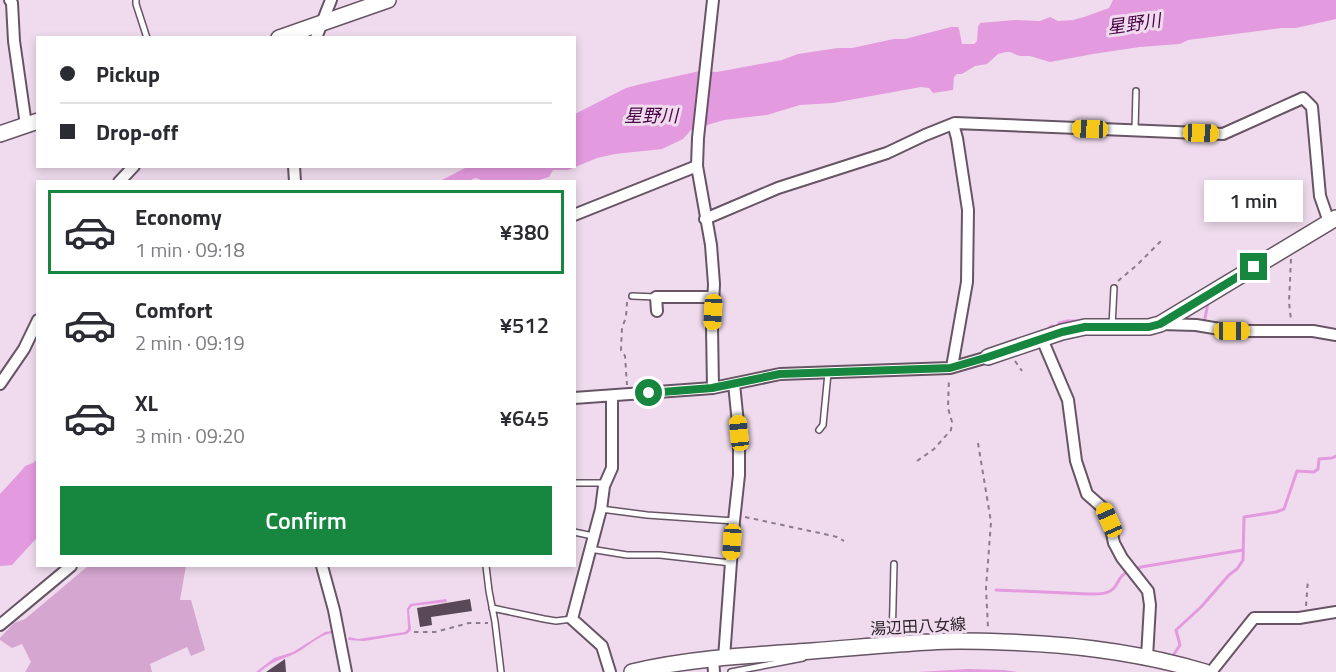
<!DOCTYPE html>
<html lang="en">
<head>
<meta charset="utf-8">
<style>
  body { margin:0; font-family:"Titillium Web","Noto Sans JP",sans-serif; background:#f7f7f7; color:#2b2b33; height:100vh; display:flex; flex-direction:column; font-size:22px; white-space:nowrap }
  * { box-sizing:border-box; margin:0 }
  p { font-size:20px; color:#7c7c81 }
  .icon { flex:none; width:33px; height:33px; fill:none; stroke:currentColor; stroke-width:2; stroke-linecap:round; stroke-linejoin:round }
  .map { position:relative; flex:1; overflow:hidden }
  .details { position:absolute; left:36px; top:180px; width:540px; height:387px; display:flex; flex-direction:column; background:#fff; border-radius:0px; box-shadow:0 3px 9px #0003 }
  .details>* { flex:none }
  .top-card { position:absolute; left:36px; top:36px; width:540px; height:132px; border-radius:0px; box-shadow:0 3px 9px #0003; display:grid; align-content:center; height:132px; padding:0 24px; background:#fff }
  .end { position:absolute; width:27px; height:27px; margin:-14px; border:8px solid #17863e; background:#fff; box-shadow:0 0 0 3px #fff }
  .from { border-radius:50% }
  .bubble { position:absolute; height:42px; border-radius:0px; background:#fff; box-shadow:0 3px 9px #0003; font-size:20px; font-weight:600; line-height:42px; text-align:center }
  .car { position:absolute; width:18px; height:36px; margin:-18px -9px; border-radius:8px; box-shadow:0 0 4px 2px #0007; background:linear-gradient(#f5c518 24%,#345 0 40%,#f5c518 0 76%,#345 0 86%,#f5c518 0) }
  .top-card b { display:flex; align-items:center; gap:21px; height:57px; font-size:22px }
  .top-card b+b { border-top:2px solid #e1e1e2 }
  .top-card i { width:15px; height:15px; background:#2b2b33 }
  ul { padding:10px 0 0; list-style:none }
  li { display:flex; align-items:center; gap:18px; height:84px; margin:0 12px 9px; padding:0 12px; border:3px solid transparent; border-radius:0px }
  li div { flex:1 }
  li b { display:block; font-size:22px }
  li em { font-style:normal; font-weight:600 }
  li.on { border-color:#17863e }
  li>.icon { width:54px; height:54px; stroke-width:1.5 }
  .button { display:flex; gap:12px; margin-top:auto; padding:12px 24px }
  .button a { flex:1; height:69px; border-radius:0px; background:#17863e; color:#fff; font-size:24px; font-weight:600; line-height:69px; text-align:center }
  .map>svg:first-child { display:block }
</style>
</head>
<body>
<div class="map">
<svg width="1336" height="672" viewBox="0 0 1336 672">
  <rect width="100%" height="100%" fill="#efdbed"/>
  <path fill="#d5a6d0" d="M88,566H186L180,600H191L205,650L191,656L187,647L150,664L152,672H25L31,662L22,644L12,648L0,640V638L14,623L25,619Z"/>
  <path fill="#e49ade" d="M1113,0H1336V19L1296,28H1281L1188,40L1180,44L1140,47L1093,54L1050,62L1030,56H1020L1010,52H1006L998,54L987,64L975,66L962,74H957L954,77L953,90L933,93L929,88L921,87L833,103L800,105L767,115L724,120L691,130L683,139L662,149L615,154L597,158L568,170H553L549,177L535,181H481L479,179L475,178L469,181L438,182L467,167L574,166L575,114L626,88L641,84L700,71L717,72L782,60L798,54L838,48H852L894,39H905L951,27H958L959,29L962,44H974L977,41L978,27L980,23L1015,20L1040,21L1050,17L1058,21L1073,20L1084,17L1109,8Z
    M37,459V538L33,542L12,565L0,566V494L22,470L25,466L33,463Z
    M446,599L447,602L412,606L409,610L411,630L407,634L364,641L348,640L349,637L358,639L405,632L408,629L407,609L410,604Z
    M332,631V633C318,635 307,648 294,654C279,661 274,660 260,672H256L274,658L293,652L325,632Z
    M967,669L1004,670L1018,672H918Z"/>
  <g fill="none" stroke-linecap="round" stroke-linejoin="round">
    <path stroke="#e49ade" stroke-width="3" d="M1059,323L1067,321H1077
      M1202,323H1204L1208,303
      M1050,327L1053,326
      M1136,569L1141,567L1243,550
      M996,590L1088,594C1097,594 1107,595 1114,588C1119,582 1119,576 1127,572
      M1172,657L1180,645L1176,630L1201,607L1229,575L1237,569L1243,560L1244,517L1276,512L1284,509L1297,471L1314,472L1318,469L1319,459L1332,458L1336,456"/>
  </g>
  <path fill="#594958" d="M470,599L472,611L431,617L432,625L420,627L417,608Z
    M285,659L286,672H266Z"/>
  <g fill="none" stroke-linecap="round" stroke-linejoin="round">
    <defs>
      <path id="lane" d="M136,0V4L147,38
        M1135,130L1136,91
        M632,296L656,297
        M1112,326L1114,288
        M819,430L823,425L828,373
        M574,483H606
        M601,509L647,515L734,521
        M574,532L593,536
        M590,549L627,555H660L731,563
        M486,566L489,591L495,622L501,672
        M492,608L544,619L556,621L572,619
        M892,643L894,564
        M731,672L803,658"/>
      <path id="street" d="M10,0L12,3L14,41L26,125
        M316,38L331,0
        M294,166L295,182
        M119,182L134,166
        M574,215L697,166
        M705,219L778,188L887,153L925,135L955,123L1223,134L1303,98L1312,107L1320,196L1329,222
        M657,311L656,297H713
        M1160,324L1196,325L1232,331H1313L1336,335
        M1042,339L1068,400L1076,461L1087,494L1103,508L1109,520L1114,543L1122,558L1148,591L1150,605L1147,657
        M952,367L967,282L968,210L957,138L953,124
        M0,384L24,349L38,320
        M713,388L712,327L714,284L711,245L697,166L698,138L713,0
        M574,398L713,388L780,374L950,368L988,357
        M322,566L334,610L346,672
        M0,625L71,566
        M724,658L734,521L739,475V433L734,384
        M713,660L714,672
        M610,672L602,646L572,619L601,509L604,486L612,468V396
        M1211,672L1254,618H1299L1336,612"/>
      <path id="secondary" d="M279,38L388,0
        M0,134L38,121
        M988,357L1062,332L1085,327H1149L1160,324L1336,218
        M632,672C690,658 753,655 812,651C852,648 891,644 930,642C954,640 979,641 1003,642C1072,644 1139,652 1205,672"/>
    </defs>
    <use href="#lane" stroke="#675565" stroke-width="8"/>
    <use href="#street" stroke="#675565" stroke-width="14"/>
    <use href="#secondary" stroke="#675565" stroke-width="18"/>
    <path stroke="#8a7c89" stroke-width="2" stroke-dasharray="4.5 4.5" stroke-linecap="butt" d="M1291,259L1289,302L1291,320
      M1118,281L1137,265L1162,240
      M627,302L626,317L622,328L621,350L625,356L627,385
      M1015,361L1022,371
      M978,443L991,522L986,588L988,628
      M917,461L934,449L951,430L952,422L948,408L949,378
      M745,517L824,534L837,537L844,541
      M1306,606L1308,579
      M414,632H435L469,623H488"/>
    <use href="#lane" stroke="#fff" stroke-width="5"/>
    <use href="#street" stroke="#fff" stroke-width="10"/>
    <use href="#secondary" stroke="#fff" stroke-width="15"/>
  </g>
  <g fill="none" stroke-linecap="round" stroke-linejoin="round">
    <path stroke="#17863e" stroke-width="8" d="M649,393L712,388L780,374L950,368L988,357L1062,332L1085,327H1149L1160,324L1254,267"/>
  </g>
  <g text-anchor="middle" stroke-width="6" stroke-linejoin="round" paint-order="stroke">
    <g font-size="16" fill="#2b232a" stroke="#efdbed">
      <text transform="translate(918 626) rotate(-3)" y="6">湯辺田八女線</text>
    </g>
    <g font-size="18" font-style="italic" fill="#480547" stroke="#efdbed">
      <text transform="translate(1134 24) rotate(-8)" y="6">星野川</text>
      <text x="651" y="122">星野川</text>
    </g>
  </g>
</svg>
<i class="end from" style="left:649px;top:393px"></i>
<i class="end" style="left:1254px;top:267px"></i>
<div class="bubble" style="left:1204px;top:180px;width:99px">1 min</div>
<i class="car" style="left:1090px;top:129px;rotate:272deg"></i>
<i class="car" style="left:1201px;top:133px;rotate:92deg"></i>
<i class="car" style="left:713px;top:312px;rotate:183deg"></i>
<i class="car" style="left:1232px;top:331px;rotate:90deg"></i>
<i class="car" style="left:739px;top:433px;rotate:354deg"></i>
<i class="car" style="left:1109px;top:520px;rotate:336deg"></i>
<i class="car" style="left:732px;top:542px;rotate:184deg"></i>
<div class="top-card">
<b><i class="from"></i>Pickup</b>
<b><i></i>Drop-off</b>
</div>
<section class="details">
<ul>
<li class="on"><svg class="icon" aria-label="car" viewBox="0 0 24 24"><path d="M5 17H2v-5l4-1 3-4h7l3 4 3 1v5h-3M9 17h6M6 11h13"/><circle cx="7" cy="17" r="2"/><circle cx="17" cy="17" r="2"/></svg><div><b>Economy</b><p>1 min · 09:18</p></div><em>¥380</em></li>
<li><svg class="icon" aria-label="car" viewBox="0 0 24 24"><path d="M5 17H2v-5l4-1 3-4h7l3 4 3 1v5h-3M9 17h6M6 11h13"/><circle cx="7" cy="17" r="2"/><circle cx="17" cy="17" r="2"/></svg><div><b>Comfort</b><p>2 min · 09:19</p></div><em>¥512</em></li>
<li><svg class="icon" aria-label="car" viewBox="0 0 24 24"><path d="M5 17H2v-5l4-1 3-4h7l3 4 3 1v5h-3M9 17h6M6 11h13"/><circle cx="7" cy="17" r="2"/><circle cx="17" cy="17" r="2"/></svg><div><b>XL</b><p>3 min · 09:20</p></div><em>¥645</em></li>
</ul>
<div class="button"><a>Confirm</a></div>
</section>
</div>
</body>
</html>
